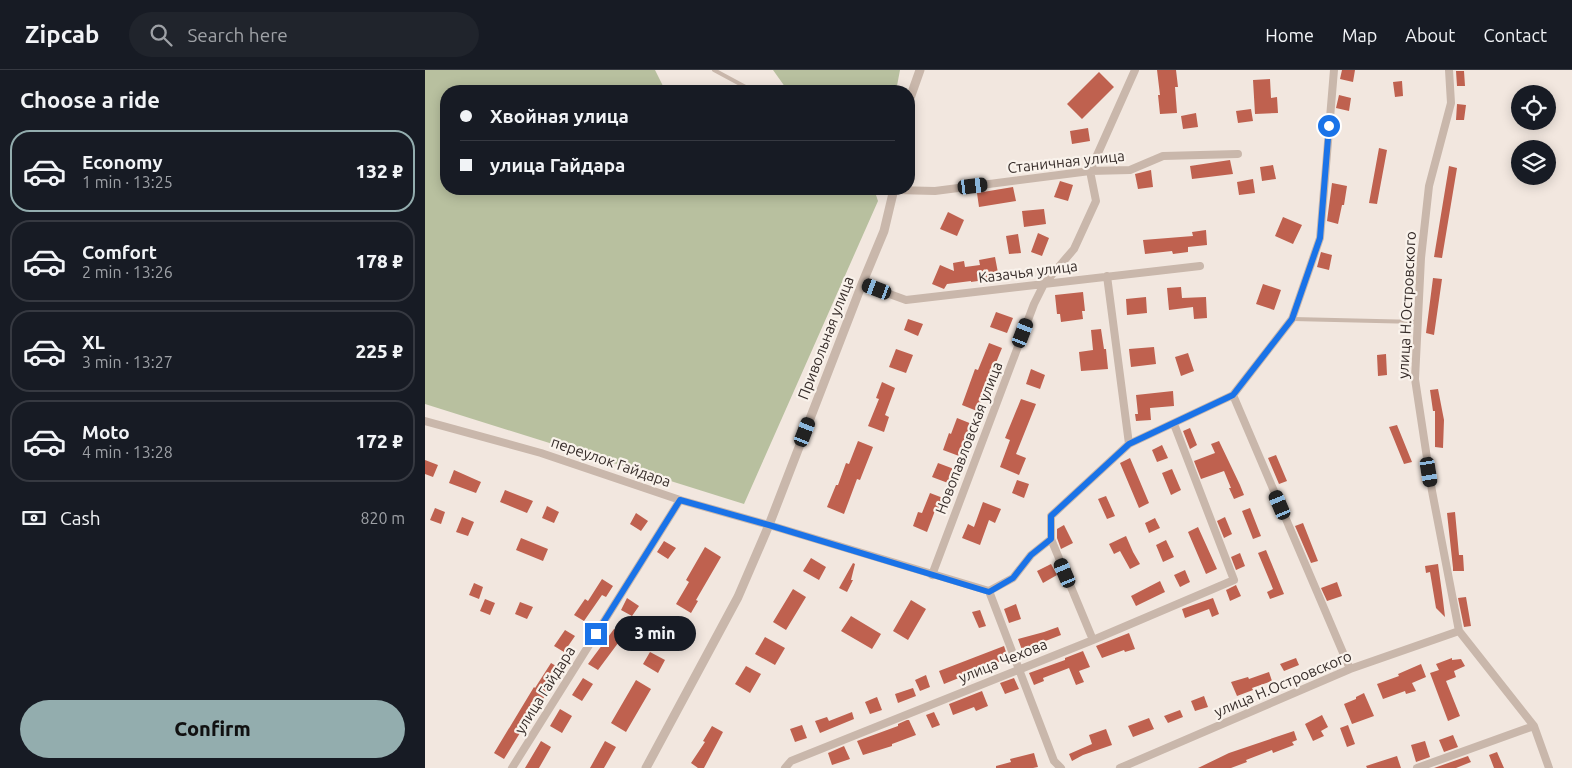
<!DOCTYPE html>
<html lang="en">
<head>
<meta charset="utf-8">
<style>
  body { margin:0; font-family:Ubuntu,sans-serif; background:#20242c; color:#f1f3f6; height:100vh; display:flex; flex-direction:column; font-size:19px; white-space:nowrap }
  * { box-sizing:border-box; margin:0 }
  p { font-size:16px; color:#9ea1a6 }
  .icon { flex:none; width:28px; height:28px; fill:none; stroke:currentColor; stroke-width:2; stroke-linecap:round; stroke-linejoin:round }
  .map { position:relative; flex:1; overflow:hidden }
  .details { display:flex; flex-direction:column; background:#171b24; width:425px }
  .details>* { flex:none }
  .top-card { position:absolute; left:15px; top:15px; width:475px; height:110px; border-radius:20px; box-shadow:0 2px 12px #0003; display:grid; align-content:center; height:110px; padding:0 20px; background:#171b24 }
  .controls { position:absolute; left:1086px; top:15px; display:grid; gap:10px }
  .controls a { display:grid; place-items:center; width:45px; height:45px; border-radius:50%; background:#171b24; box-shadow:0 2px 12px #0003; font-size:25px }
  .end { position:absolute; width:22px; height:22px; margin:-11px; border:6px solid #1a73e8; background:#fff; box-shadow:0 0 0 2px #fff }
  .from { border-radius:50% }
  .bubble { position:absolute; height:35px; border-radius:18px; background:#171b24; box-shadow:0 2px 12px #0003; font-size:16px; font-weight:800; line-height:35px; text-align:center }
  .car { position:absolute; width:15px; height:30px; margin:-15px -8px; border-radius:6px; box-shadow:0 0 4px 1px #0007; background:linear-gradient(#222 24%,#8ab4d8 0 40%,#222 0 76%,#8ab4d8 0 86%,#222 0) }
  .top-card b { display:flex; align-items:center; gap:18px; height:48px; font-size:19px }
  .top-card b+b { border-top:1px solid #363941 }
  .top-card i { width:12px; height:12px; background:#f1f3f6 }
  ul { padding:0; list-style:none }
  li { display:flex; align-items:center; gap:15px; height:82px; margin:0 10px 8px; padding:0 10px; border:2px solid #363941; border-radius:20px }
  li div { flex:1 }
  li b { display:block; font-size:19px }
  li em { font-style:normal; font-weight:800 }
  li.selected { border-color:#93adae }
  li>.icon { width:45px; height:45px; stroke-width:1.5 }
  h2 { padding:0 20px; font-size:22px; line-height:60px }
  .pay { display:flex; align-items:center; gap:12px; height:55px; padding:0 20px; font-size:19px }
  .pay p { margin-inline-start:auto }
  .primary-button { display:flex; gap:10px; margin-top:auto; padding:10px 20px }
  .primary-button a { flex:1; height:58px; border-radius:30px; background:#93adae; color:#111; font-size:20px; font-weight:800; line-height:58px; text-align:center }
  header { display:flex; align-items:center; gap:30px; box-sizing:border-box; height:70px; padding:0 25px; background:#171b24; border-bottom:1px solid #363941 }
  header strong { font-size:24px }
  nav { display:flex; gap:28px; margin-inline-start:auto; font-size:18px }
  .search { width:350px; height:45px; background:#20242c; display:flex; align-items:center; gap:12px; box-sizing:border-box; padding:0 18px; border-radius:28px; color:#9ea1a6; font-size:19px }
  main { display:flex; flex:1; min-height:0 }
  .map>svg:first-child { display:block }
</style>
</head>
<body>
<header>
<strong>Zipcab</strong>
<div class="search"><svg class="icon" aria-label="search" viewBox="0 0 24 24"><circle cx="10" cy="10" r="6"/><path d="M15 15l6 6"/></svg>Search here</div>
<nav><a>Home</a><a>Map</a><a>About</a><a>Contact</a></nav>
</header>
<main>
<section class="details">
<h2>Choose a ride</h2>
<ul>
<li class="selected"><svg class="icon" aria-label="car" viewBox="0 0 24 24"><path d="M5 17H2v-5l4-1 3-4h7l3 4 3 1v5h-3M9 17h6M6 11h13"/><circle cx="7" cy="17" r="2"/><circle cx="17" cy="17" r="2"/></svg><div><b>Economy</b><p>1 min · 13:25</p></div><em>132 ₽</em></li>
<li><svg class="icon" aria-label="car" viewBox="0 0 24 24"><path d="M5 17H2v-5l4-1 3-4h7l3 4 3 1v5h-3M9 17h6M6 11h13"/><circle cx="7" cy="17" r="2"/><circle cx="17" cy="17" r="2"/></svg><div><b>Comfort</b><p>2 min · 13:26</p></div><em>178 ₽</em></li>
<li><svg class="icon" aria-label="car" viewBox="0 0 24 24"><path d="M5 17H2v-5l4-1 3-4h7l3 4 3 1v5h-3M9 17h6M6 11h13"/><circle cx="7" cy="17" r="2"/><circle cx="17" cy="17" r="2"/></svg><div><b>XL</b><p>3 min · 13:27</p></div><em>225 ₽</em></li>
<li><svg class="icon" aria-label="car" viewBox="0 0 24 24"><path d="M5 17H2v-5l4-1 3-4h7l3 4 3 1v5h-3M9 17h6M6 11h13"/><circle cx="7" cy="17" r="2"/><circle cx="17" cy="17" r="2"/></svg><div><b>Moto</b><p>4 min · 13:28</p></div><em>172 ₽</em></li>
</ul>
<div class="pay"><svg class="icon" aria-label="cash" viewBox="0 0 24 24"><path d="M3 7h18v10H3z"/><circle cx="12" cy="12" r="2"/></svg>Cash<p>820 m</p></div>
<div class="primary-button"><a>Confirm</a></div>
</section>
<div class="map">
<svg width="1147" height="698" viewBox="0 0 1147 698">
  <rect width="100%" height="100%" fill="#f2e7df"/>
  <path fill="#b8c09f" d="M0,0H230L238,16L280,21H21V119H449L453,131L319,434L0,334Z
    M348,0H475L471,21H363Z"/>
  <path fill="#bf614f" d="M732,0H751L753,17H750L752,43L735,44L733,25H735Z
    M917,0H930L928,12L915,9Z
    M1031,1H1039L1040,16H1032Z
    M674,2L689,17L657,49L642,34Z
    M845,9L846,28L852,27L853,43L830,44L828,10Z
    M977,11L978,26L970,27L968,12Z
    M914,25L926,28L924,41L911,38Z
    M1032,34L1041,35L1039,50H1031Z
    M826,39L828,51L813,53L811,41Z
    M771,43L773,57L758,59L756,46Z
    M663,58L665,71L647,74L645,61Z
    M954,78L962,80L952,134L944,133Z
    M805,90L808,104L767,109L765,96Z
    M848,95L851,109L837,111L835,97Z
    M1024,96L1032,98L1017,188L1009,187Z
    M726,100L728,117L713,119L710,104Z
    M828,109L830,123L814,125L812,112Z
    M635,111L648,115L643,131L629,127Z
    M907,113L922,116L919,135H917L913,154L902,151Z
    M588,117L591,131L554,137L552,123Z
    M619,139L621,154L599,157L597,141Z
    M523,142L539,150L532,166L515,159Z
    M858,147L877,155L868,174L850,166Z
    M781,160L782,175L763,177V182L748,184L747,181L720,184L718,170L768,166L767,162Z
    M613,163L624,168L617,186L606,182Z
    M593,164L596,183L584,184L581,166Z
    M896,182L907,185L904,200L892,197Z
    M570,187L574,208L546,212V211L522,214L519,219L507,214L515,195L529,201L528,193L539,191L540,197L555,195L554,190Z
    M1008,208L1017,209L1009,265L1001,263Z
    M838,214L856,220L849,240L831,234Z
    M756,217L757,228L781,227L782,248L769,249L768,237L744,240L742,218Z
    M658,222L660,241H657L658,249L636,252L635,244H632L630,225Z
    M721,227L722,243L702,245L701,229Z
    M571,242L588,248L582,263L565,257Z
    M483,249L498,254L493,266L479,260Z
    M676,259L679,279H681L683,299L656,301L654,282L668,280L666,260Z
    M564,273L577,278L570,295L568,294L555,326H558L552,341L537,335L550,299L553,300Z
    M729,277L731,294L706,297L704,279Z
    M471,279L488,285L481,303L464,297Z
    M763,283L769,301L756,306L750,287Z
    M961,284L962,305L953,306L952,285Z
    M606,299L620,305L615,319L601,314Z
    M457,312L470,318L460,345L464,347L459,362L443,356L454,329L451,328Z
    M1013,319L1019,350L1018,378L1010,377V341H1008L1005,320Z
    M748,321L749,336L725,338L726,350L711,351L710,344H713L711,325Z
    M596,329L611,334L591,384L601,388L594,405L575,397L585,370L580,368Z
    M532,348L547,354L534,386L518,380L524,363L526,364Z
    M972,355L987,392L979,394L964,357Z
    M765,358L772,375L765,379L758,361Z
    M433,371L448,377L435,410L432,409L419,444L402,437L411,415H413L421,393L424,394Z
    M794,371L815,415L819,425L809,429L804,418H806L799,401L776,409L769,391L790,383L786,374Z
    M737,375L743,388L732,392L727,380Z
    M851,385L862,411L854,414L843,388Z
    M705,388L724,433L714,438L695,393Z
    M0,390L13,395L8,407L0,404Z
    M513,393L529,399L523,413L507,407Z
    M747,399L756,420L746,425L737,403Z
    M29,400L56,412L51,423L24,413Z
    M592,410L604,414L599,428L587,423Z
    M80,420L108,431L102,443L75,432Z
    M505,423L518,428L513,439L511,438L502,462L488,456L493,442L497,443Z
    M681,426L690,446L682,449L673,429Z
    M558,432L576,439L570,453L564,450L555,475L537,468L543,454L549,457Z
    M122,436L134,442L129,453L117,448Z
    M10,438L20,442L16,454L5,450Z
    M825,438L836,466L828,469L817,441Z
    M1030,442L1034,485H1038L1039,501H1028V498L1022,443Z
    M211,443L223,451L216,461L205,454Z
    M37,447L49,452L43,466L31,462Z
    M800,447L807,464L799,468L792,451Z
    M730,448L735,458L724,463L720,453Z
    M878,453L893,491L886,493L870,456Z
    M639,455L648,473L636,479L632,468V459Z
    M773,457L792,499L781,504L763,462Z
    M701,466L708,482L715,494L705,499L695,481L689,484L684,474Z
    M96,468L123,479L118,491L91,480Z
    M741,470L749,487L738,492L731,475Z
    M239,471L251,478L243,489L232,482Z
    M280,477L296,487L271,530L273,531L266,543L251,534L264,512L261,510Z
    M841,480L859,524L845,529L842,522L848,519L833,483Z
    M815,483L820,496L811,500L806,487Z
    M386,488L401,497L394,510L378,501Z
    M428,493L430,494L426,510H428L422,522L414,518Z
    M626,494L632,505L618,513L612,501Z
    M1013,494L1018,530L1020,547L1011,538L1005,502L1001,503L1000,496Z
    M760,500L765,512L755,517L749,505Z
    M177,509L188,516L181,527L177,525L159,551L149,545L160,529L163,531Z
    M735,511L740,522L711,536L706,526Z
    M912,512L917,526L902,531L896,518Z
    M49,513L58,517L54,529L44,525Z
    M811,515L816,526L805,531L801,520Z
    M368,519L381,527L361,560L348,552Z
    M1041,527L1046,556L1039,557L1033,528Z
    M202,528L214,536L207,546L196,540Z
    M788,528L794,544L787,547L784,539L760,548L757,539Z
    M60,529L70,533L65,545L55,541Z
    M486,530L501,539L483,570L468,561Z
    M95,532L108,537L102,549L90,544Z
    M591,534L596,549L584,553L579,539Z
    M555,540L561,556L554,558L547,542Z
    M426,546L456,564L447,579L416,561Z
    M246,549L256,554L246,571L236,565Z
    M633,557L636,565L597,580L593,569L619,562Z
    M189,559L199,565L173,600L163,594Z
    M140,560L150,566L139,582L129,576Z
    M704,563L710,579L700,582L699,580L677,588L671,576Z
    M340,567L360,578L350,595L330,584Z
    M579,576L583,588L519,614L514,601Z
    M658,581L665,597L654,601L659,612L651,615L644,598L618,608L619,611L609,615L604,603L640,590V588Z
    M225,582L240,590L233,603L218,594Z
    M871,588L874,595L859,601L855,594Z
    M1027,588V590L1036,589L1040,596L1029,601L1031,607L1021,611L1035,646L1023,651L1005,603L1014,600L1011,594Z
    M126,593L136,599L120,624H121L111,641L109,640L79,689L69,683L109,617L110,618Z
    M996,594L1001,607L987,613L991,621L981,624L980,621L958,629L952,614L974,606L973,604Z
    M321,596L336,604L325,623L310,614Z
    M844,602L847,611L827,618L828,620L812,626L806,612L823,607L824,609Z
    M501,605L505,617L495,621L490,610Z
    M158,608L168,614L157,631L147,625Z
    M589,608L594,619L580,624L575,613Z
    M211,610L226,619L201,662L186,653Z
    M488,618L491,626L473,633L470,624Z
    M557,621L563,636L551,641L549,637L528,645L524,634Z
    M939,623L949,646L927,654L919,634L931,629V627Z
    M779,626L783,637L770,641L766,631Z
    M452,627L457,640L445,644L440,632Z
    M135,639L147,646L137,663L125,656Z
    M755,640L758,647L743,653L739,646Z
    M427,642L429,649L395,663L390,651L402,647L404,651Z
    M509,642L515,655L507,658L501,645Z
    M897,645L903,657L896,661L899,666L888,671L880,654Z
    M724,648L729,659L708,667L703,656Z
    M482,650H484L491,665L467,674V676L438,685L432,671L473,656V654Z
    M377,655L382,668L370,672L365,659Z
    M923,655L930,674L922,677L915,658Z
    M287,656L298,662L279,698H273L266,693L280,672L278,671Z
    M681,659L687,675L658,685L647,691L644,684L667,674L664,665Z
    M869,661L872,670L867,672L869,675L848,683L847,680L821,690L822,692L806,698H773L804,683Z
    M1028,665L1033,677L1019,682L1014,670Z
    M116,671L126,677L114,698H100Z
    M180,671L191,677L179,698H165Z
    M1000,671L1005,687L991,692L986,675Z
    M419,676L425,689L407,695L403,683Z
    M1072,682L1079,698H1069L1064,685Z
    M609,683L613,697L608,698H571V696L586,692L585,689Z
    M972,686L976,698H942L941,696Z
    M1043,686L1046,692L1031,698H1009Z"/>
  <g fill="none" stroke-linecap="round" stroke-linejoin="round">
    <path stroke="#c9b7ab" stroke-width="4" d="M289,0L328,21
      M868,249L993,252"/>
    <path stroke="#c9b7ab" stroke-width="8" d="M1024,0L1026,33L1004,116L996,188L990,309L1007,421L1034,561L1109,656L1124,698
      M469,120L510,121L665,101L705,100L738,86L813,84
      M682,206L704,374
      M437,214L481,230L775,196
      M808,325L925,599
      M0,351L116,383L255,430L344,455L564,521
      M626,469L668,570
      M507,505L609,234L619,214L649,179L671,131L665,101L710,0
      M564,521L588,508L606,485L626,469V446L704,374L808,325L867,249L895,168L909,0
      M564,521L629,691L636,698
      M87,698L255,430
      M360,698L366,691L668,570L809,510L749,354
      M695,698L925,599L1034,561
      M992,698L1109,656"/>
    <path stroke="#c9b7ab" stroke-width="9" d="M484,31L495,0
      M221,698L313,527L344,455L437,214L459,161L469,119"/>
  </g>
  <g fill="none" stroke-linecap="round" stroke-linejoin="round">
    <path stroke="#1a73e8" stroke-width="6" d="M171,564L255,430L344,455L564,522L588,508L606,485L626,469V446L704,374L808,325L867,249L895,168L904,56"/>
  </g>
  <g text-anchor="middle" stroke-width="4.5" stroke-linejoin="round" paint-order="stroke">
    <g font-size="15" fill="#372d2a" stroke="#f9f2eb">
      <text transform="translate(641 92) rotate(-6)" y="5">Станичная улица</text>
      <text transform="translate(603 202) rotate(-7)" y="5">Казачья улица</text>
      <text transform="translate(982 235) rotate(-87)" y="5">улица Н.Островского</text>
      <text transform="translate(401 268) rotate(-69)" y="5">Привольная улица</text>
      <text transform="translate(544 368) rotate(-69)" y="5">Новопавловская улица</text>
      <text transform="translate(186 392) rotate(19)" y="5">переулок Гайдара</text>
      <text transform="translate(578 591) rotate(-22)" y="5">улица Чехова</text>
      <text transform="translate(858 614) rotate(-23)" y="5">улица Н.Островского</text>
      <text transform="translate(120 620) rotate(-58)" y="5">улица Гайдара</text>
    </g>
  </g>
</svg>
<div class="controls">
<a><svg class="icon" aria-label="locate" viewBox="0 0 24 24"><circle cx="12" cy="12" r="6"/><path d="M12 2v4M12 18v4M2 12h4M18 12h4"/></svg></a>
<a><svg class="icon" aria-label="layers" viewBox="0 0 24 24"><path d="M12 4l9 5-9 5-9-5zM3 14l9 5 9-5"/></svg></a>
</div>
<i class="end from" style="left:904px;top:56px"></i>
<i class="end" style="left:171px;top:564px"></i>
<div class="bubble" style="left:189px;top:546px;width:82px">3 min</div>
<i class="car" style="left:548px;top:116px;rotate:83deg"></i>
<i class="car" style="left:452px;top:219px;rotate:291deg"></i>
<i class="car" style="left:598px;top:263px;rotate:21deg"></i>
<i class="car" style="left:380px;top:362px;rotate:21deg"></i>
<i class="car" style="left:1004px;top:402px;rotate:171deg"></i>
<i class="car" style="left:855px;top:435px;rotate:337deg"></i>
<i class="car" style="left:640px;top:503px;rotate:337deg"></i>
<div class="top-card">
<b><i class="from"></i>Хвойная улица</b>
<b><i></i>улица Гайдара</b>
</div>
</div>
</main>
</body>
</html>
